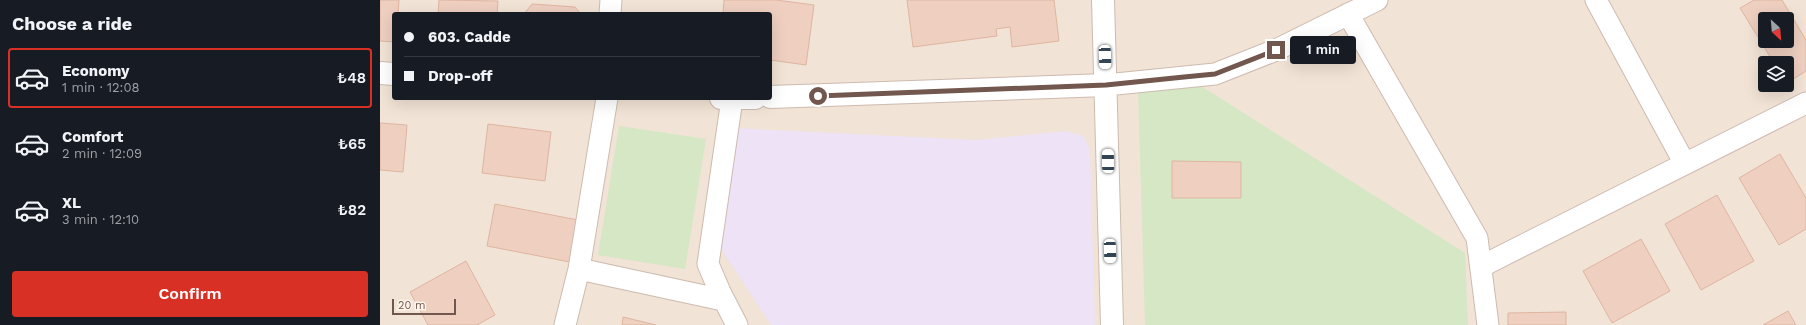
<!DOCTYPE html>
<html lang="en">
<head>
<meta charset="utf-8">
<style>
  body { margin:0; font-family:"Work Sans",sans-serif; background:#242831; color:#f1f3f6; height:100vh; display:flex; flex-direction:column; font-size:15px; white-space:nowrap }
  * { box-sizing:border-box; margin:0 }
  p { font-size:13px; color:#9ea1a6 }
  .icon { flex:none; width:22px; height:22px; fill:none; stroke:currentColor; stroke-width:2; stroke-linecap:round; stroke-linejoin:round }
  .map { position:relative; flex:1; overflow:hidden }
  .sheet { display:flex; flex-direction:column; background:#171b24; width:380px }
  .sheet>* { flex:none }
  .hud { position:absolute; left:12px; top:12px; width:380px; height:88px; border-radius:4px; box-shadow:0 4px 16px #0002; display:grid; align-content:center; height:88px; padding:0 12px; background:#171b24 }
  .needle { width:26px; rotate:154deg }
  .buttons { position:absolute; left:1378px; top:12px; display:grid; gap:8px }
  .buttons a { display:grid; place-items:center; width:36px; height:36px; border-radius:4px; background:#171b24; box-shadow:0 4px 16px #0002; font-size:20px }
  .scale { position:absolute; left:12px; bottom:10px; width:64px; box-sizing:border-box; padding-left:4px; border:2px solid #71574d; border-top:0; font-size:11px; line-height:14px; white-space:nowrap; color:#71574d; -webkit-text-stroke:3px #fdf5ec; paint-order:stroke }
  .end { position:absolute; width:18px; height:18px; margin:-9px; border:5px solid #71574d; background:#fff; box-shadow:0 0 0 2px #fff }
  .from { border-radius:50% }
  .bubble { position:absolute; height:28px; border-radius:4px; background:#171b24; box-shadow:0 4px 16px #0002; font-size:13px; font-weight:600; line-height:28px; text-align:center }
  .car { position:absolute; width:12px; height:24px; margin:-12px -6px; border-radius:5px; box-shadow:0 0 3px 1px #0007; background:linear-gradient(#fff 24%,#345 0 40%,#fff 0 76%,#345 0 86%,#fff 0) }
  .hud b { display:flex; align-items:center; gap:14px; height:38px; font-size:15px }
  .hud b+b { border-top:1px solid #363941 }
  .hud i { width:10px; height:10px; background:#f1f3f6 }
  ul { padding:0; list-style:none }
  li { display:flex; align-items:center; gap:12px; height:60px; margin:0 8px 6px; padding:0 4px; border:2px solid transparent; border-radius:4px }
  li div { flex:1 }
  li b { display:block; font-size:15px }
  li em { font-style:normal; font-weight:600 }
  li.selected { border-color:#d93025 }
  li>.icon { width:36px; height:36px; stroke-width:1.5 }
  h2 { padding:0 12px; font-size:18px; line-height:48px }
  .button { display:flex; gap:8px; margin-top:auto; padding:8px 12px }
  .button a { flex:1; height:46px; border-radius:4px; background:#d93025; color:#fff; font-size:16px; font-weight:600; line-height:46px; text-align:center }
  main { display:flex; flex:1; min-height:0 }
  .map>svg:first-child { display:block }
</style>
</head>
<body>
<main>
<section class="sheet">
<h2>Choose a ride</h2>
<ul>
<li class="selected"><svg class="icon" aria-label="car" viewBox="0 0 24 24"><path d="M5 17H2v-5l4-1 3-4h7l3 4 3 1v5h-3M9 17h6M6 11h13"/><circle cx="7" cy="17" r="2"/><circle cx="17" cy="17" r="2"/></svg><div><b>Economy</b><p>1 min · 12:08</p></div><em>₺48</em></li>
<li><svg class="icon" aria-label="car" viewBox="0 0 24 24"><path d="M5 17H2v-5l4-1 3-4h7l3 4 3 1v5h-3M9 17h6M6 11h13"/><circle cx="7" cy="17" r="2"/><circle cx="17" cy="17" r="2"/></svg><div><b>Comfort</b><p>2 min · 12:09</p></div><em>₺65</em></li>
<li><svg class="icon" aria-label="car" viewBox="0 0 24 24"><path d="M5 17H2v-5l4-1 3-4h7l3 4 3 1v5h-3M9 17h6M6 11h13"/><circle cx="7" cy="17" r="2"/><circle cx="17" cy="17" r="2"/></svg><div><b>XL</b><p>3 min · 12:10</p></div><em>₺82</em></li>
</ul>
<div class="button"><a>Confirm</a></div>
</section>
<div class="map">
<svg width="1426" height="325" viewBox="0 0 1426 325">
  <rect width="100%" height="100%" fill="#faf1e6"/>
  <path fill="#f1e3d5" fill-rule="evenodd" d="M0,0H1426V325H0ZM14,14H390V98H14ZM1385,19H1407V41H1385ZM1385,63H1407V85H1385Z"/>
  <path fill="#eee2f7" d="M354,128L597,140L686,131L703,136L710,149L715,325H391L339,246Z"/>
  <path fill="#d5e7c5" d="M816,83L1085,253L1088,325H765L758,89Z
    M239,126L326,139L305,269L218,255Z"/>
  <path fill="#eecfc0" stroke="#dfb5a1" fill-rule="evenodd" d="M0,0H19L18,14H14V42L0,41Z
    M59,0L118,1L117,14H58Z
    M344,0H396L434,5L426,65L390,60V14H343Z
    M527,0H674L679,41L632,47L630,27L616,29L617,36L533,47Z
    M1374,0H1402L1426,40V71L1407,83V63H1394L1360,8ZM1385,19H1407V41H1385Z
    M152,4L195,7L201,14H144Z
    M0,123L27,125L23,172L0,170Z
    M108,124L171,132L165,181L102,173Z
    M1400,154L1426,198V229L1399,245L1359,178Z
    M792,161L861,162V198H792Z
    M1337,195L1374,261L1321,290L1285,224Z
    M115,204L198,220L190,262L107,246Z
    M1261,239L1290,291L1232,323L1203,271Z
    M86,261L115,315L97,325H48L30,292Z
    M1408,311L1416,325H1383Z
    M1186,312V325H1128V313Z
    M243,317L276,325H242Z"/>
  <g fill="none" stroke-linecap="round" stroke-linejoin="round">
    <defs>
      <path id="minor" d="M1216,0L1305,164
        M230,14L231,0
        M968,14L1097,238L1108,325
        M726,85L835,74L896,50L997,0
        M352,99L328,264L340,292L357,325
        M1102,266L1426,103
        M199,269L343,300
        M185,325L199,269L227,98"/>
      <path id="tertiary" d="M723,0L732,325
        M0,73L14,74
        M390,97L726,85
        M341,98H375"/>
    </defs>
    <use href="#minor" stroke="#cdbbb0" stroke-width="23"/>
    <use href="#tertiary" stroke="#cdbbb0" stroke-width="24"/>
    <use href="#minor" stroke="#fff" stroke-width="21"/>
    <use href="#tertiary" stroke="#fff" stroke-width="22"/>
  </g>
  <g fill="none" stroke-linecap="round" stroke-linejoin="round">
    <path stroke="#71574d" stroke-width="5" d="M438,96L726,85L804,77L835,74L896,50"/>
  </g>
</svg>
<div class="buttons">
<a><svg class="needle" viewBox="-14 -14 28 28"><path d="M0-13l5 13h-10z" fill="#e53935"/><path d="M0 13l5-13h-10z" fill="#9ea1a6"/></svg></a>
<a><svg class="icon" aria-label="layers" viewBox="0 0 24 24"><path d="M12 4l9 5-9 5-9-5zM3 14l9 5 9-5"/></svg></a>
</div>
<div class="scale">20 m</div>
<i class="end from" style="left:438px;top:96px"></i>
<i class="end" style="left:896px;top:50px"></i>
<div class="bubble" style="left:910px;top:36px;width:66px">1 min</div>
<i class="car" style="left:725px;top:57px;rotate:178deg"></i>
<i class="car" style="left:728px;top:161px;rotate:359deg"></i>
<i class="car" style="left:730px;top:251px;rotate:178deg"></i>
<div class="hud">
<b><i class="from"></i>603. Cadde</b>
<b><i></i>Drop-off</b>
</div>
</div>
</main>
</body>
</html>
